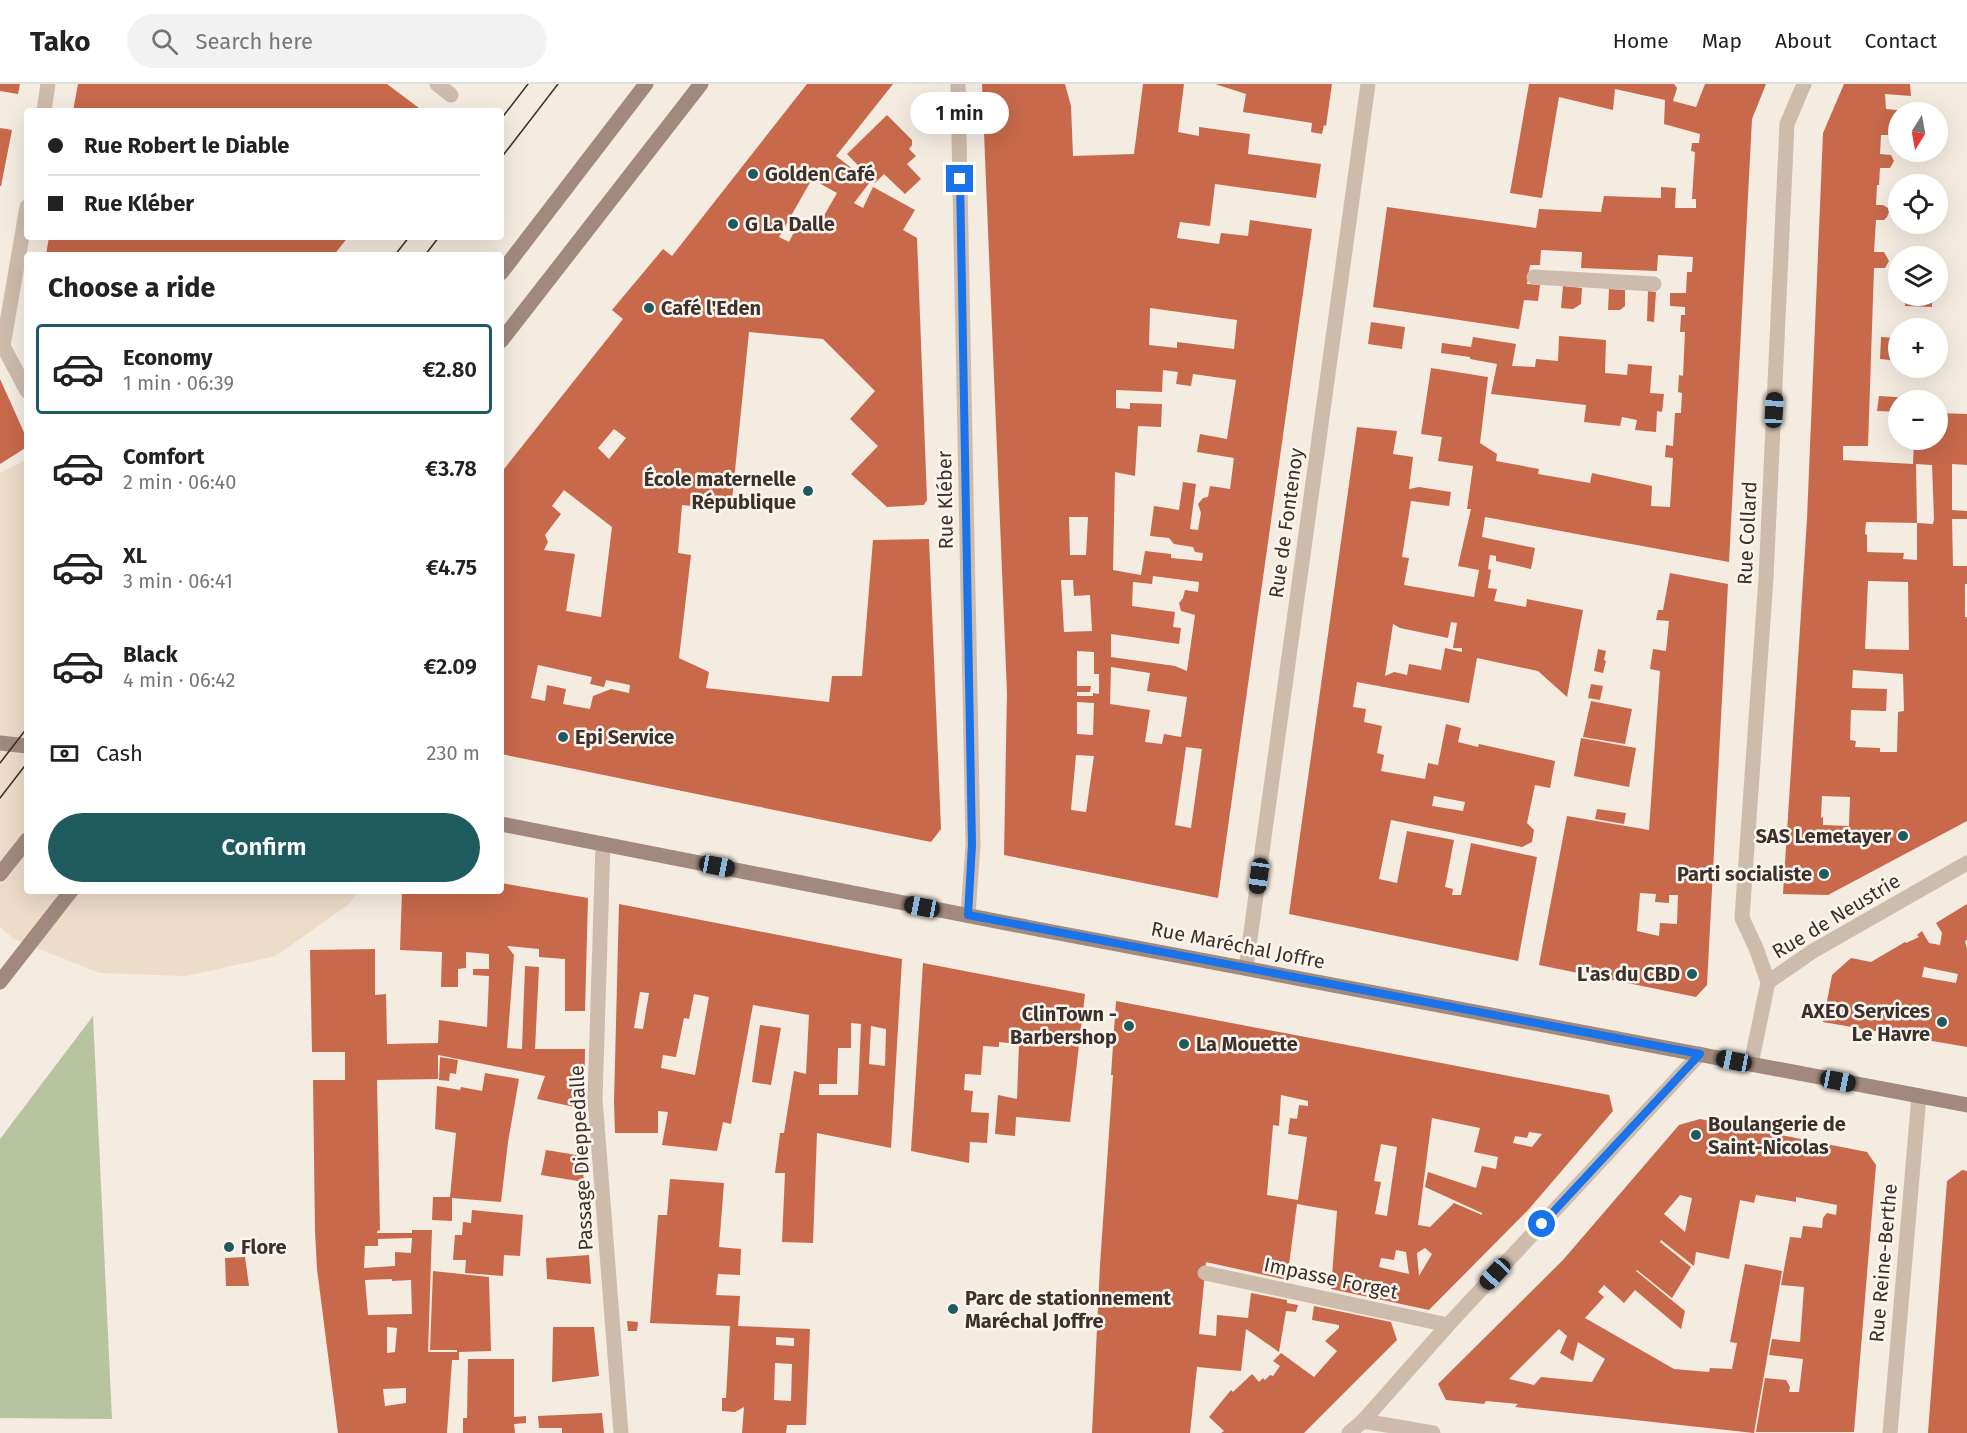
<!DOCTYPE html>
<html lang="en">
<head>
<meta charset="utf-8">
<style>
  body { margin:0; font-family:"Fira Sans",sans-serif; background:#f2f2f2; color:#222; height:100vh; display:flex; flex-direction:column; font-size:22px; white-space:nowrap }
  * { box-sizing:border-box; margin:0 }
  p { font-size:20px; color:#767676 }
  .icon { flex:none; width:33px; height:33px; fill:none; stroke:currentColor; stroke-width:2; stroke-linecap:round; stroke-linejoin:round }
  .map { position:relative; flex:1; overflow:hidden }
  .drawer { position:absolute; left:24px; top:168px; width:480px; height:642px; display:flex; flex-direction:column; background:#fff; border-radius:6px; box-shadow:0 6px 24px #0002 }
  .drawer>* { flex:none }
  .banner { position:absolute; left:24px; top:24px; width:480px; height:132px; border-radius:6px; box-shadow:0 6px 24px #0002; display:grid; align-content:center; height:132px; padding:0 24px; background:#fff }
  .needle { width:39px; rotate:191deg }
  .controls { position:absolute; left:1888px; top:18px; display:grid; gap:12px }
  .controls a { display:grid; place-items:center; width:60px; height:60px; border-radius:50%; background:#fff; box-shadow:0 6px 24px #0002; font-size:30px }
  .end { position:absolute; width:27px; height:27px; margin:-14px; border:8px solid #1a73e8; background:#fff; box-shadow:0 0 0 3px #fff }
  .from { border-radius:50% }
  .bubble { position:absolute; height:42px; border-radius:21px; background:#fff; box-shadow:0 6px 24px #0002; font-size:20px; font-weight:600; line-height:42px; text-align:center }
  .car { position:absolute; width:18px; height:36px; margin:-18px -9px; border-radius:8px; box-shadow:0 0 4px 2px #0007; background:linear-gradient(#222 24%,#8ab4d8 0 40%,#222 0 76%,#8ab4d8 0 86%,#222 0) }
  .banner b { display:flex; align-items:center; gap:21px; height:57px; font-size:22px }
  .banner b+b { border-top:2px solid #e0e0e0 }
  .banner i { width:15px; height:15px; background:#222 }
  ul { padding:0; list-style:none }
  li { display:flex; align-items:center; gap:18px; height:90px; margin:0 12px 9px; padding:0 12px; border:3px solid transparent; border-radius:6px }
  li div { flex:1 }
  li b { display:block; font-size:22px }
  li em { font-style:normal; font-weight:600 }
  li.current { border-color:#1f5a5e }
  li>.icon { width:54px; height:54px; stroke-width:1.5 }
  h2 { padding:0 24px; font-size:27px; line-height:72px }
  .pay { display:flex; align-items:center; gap:15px; height:66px; padding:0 24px; font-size:22px }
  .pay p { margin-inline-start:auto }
  .cta { display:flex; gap:12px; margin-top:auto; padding:12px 24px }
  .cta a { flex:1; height:69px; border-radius:36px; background:#1f5a5e; color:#fff; font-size:24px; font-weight:600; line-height:69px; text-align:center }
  header { display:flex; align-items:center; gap:36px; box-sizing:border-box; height:84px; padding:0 30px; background:#fff; border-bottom:2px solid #e0e0e0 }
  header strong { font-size:28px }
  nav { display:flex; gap:33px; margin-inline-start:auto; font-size:21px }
  .search { width:420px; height:54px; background:#f2f2f2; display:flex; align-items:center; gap:15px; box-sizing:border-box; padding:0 21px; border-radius:33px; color:#767676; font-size:22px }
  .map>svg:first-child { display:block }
</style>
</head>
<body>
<header>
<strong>Tako</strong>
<div class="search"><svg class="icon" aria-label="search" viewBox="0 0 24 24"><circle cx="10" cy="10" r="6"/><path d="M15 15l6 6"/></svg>Search here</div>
<nav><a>Home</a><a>Map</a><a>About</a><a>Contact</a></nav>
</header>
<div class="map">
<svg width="1967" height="1349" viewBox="0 0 1967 1349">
  <rect width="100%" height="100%" fill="#f4ebe1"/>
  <path fill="#b8c4a0" d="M93,932L112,1335L0,1334V1055Z"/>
  <path fill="#ecdcc8" d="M27,375V807H359L349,820L276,872L186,892L100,889L14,855L0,843V389Z"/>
  <path fill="#c8694b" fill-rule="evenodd" d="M0,0H20L18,10L0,7Z
    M78,0H387L423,27H73Z
    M807,0H893L836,72L870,98L854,119L863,124L873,103L915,126L903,146L917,154L927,416L924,421L887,423L851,390L878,362L850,335L875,307L823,255L749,248L731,426L682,421L678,469L691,471L679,574L709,588L706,604L829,618L832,592H862L873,456L929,455L941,745L931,758L501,670V382L504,385L623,235L612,226L663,165L672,172ZM812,95L837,109L814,149L798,140L789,158L779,153ZM614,345L626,354L609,375L598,364ZM564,406L612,443L601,533L566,527L575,470L544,466L548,458L545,451L561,430L552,422ZM538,581L592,593L590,600L604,603L606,596L630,601L629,609L611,605L593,612L590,625L563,620L566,605L547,601L545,617L531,614Z
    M982,0H1065L1071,22L1073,72L1134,70L1143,0H1184L1178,48L1199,52V43L1250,50L1248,70L1321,80L1316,114L1215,100L1210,142L1180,138L1177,154L1219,160L1221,149L1248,152L1250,136L1312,145L1218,814L1004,771L1007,609ZM1150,224L1237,236L1234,265L1177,258V264L1149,261ZM1163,286L1178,288L1176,300L1191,302L1193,290L1236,296L1227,355L1200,350L1197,368L1234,374L1230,405L1210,402L1208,413L1203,414L1198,420L1201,429L1198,446L1190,445L1196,400L1183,398L1179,426L1154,422L1150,452L1169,454L1174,460L1193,463L1195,468L1203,469L1202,477L1171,474V470L1145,467L1141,491L1113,486L1115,388L1135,392L1138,342L1161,343L1162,320L1130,319V325L1116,324V306L1162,308ZM1069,433H1088L1086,471H1070ZM1153,492L1199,498L1198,508L1185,506L1183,514L1179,519L1181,527L1195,531L1187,587L1175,582L1111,573V550L1179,560L1181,544L1173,543L1175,528L1132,522L1133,498L1152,500ZM1061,496H1073L1074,512L1090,511L1092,547L1064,548ZM1077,567L1094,568V590H1099V610L1093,609V612H1077V608H1090L1091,602H1077ZM1111,583L1150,589L1147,607L1187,613L1181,653L1164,650L1162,660L1145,658L1150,626L1110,620ZM1077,618L1094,619L1093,651L1077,650ZM1186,663L1202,665L1191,744L1175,741ZM1076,671L1094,672L1086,728L1071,726Z
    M1215,0H1332L1326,42L1324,41L1322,50L1311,48L1312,39L1243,28L1246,10Z
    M1529,0H1674L1677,4L1673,17L1696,23L1705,0H1766L1752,35L1729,478L1485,433L1482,453L1535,464L1531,485L1496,477V472L1490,471L1488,485L1491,486L1488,504L1497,505L1494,517L1526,523L1527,515L1583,526L1567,613L1538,587L1477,574L1469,619L1357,598L1353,623L1366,625L1364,638L1382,642L1377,669L1384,671L1381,687L1425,695L1428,679L1438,681L1446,640L1461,644L1458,658L1478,663L1479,660L1555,677L1550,704L1535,701L1527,739L1534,746L1532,758L1522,763L1391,736L1379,795L1397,799L1407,747L1454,756L1445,803L1453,805L1452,811H1461L1471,759L1537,773L1518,877L1289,830L1357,343L1397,347L1393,370L1413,373L1409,405L1419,403L1451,408L1449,422L1411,417L1402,473L1409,474L1404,501L1474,513L1479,486L1458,482L1471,425H1467L1473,382L1438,377L1442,353L1421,350L1431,284L1488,293L1480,359L1497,370L1496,377L1539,385L1538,390L1590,399L1592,389L1652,402L1651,422L1670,423L1673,374L1665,373L1666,361L1673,362L1675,329H1681L1682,309L1678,308L1679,291L1683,292L1685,248H1680L1681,231H1685V223L1670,222V209H1686L1687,188H1692L1693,173L1658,171L1657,187L1581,184L1582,168L1541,166L1540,181H1530L1527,200L1540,201L1538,217L1524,216L1519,245L1373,223L1387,123L1536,144L1539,125L1601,128L1604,112L1661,114V103L1676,104L1675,124H1696V115H1692L1695,68L1691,67L1692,59H1699L1700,50L1664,40L1665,16L1615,5L1613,26L1559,13L1542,114L1510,109ZM1451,538L1457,539L1453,564H1462V568L1445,564L1441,586L1409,580L1407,591L1394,588L1385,592L1393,540L1400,544L1448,554ZM1434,712L1465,718L1463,727L1432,722Z
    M1844,0H1910L1911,12L1885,10L1886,25L1908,27V28H1899V60L1896,59V51H1881L1880,70L1891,71L1894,77L1890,84H1880L1879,101H1877L1876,121H1883L1888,124L1889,128L1887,133L1884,136H1876L1874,168H1884L1889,177L1885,184H1874L1868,362H1843V376L1913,380L1914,356H1938V329L1967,330V381L1952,380V426L1967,427V435H1952L1953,482H1967V500H1965V533H1967V737L1828,811L1783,810L1807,435L1823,49ZM1916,380L1932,381L1934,435L1933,440L1917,439V476L1903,475L1904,469L1867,468V451L1865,450L1866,438L1917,439ZM1868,497L1908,498L1909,566L1865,565ZM1853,586L1903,590L1904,627L1898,628L1897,668H1880V664L1855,663L1856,657L1850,656L1851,626L1886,627L1887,605L1852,604ZM1822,712L1850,713L1849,742L1823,741V733L1821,734Z
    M887,31L912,56V61L909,65L916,72L907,80L921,95L905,110L884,90L875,99L847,70Z
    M0,44L12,46L1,102H0Z
    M49,153H348L334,171H46Z
    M1563,202L1582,204L1581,220L1573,225L1561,224Z
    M1609,205L1625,206V222L1620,226H1608Z
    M1648,207L1656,208L1654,238L1647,237Z
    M1905,212H1932V223L1905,222Z
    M1371,238L1405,243L1402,265L1368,260Z
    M1559,252L1606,256L1605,289L1627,291L1628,280L1652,282L1650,309L1664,310L1662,328L1657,327L1656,348L1635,346L1637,336L1622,333L1620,342L1584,338L1586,321L1491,310L1497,280L1470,275V273L1441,269L1442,259L1471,263L1473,253L1516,260L1512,282L1535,283L1536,275L1558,277Z
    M1881,253L1899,254V277L1880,275Z
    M0,295L27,355V363L0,380Z
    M1879,312L1927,315V316H1899V328L1877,327Z
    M1670,489L1728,500L1707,901L1696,913L1539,881L1567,732L1649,746L1660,587L1650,585L1653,565L1666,567L1669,537L1656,536L1658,526H1663ZM1640,809L1656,810L1655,818L1669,819V811H1678L1677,840L1660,839L1659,852L1637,847Z
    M1598,565L1606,567L1604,576L1606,577L1603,589L1594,587Z
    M1591,600L1603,602L1600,616L1588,614Z
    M1591,617L1632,625L1625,660L1583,653Z
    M1581,654L1636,664L1629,703L1574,692Z
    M1597,725L1626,729L1624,740L1595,735Z
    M501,799L588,814L585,927H565V875L539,873V865L507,862L514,871L507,964L522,965L525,882L539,883L535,965H585L584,1025L537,1015L545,992L438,971V995L377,996L380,1147L378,1146L377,1149H412V1146H432L428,1268H457V1266H430L433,1187L489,1193L491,1267L459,1268V1276H452L447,1349H338L317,1185L315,1147L313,996H345V968H312L310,866L375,865V911L386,910L387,960L438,959L439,936L487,943L489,892L473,891V885H489V870L466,868V884L458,885V903H441L442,868L400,866L402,807H501ZM412,1154L411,1169L395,1168V1182L364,1184L365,1162H378V1155ZM392,1195V1197L411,1196L412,1230L368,1231L365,1196ZM387,1243L397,1244L395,1268L387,1269ZM406,1304V1319L385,1322L383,1305Z
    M619,820L902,875L891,1064L817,1049L813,1159L782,1158L785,1089H775L780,1049H784L794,987L806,990L809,931L753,921L731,1040L723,1038L717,1067L662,1061L668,1028L658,1027V1049H615L614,1018ZM640,908L649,909L643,945L634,944ZM694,910L709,913L695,991L661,984L663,971L676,973L684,934L689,935ZM851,939L861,940L858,1011H819V1000H837L838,964H851ZM871,942L886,945L885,982L869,980Z
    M1967,820V856L1965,857L1967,865V963L1823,938L1832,891L1851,874L1871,878L1905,858L1906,859L1919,853L1917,851L1922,847L1929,859L1940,861L1942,849L1936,839ZM1924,883L1958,890L1956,899L1922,893Z
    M923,879L1085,910L1070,1038L1016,1033L1015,1052L995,1050L998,1011L1017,1015L1019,960L999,958V963L983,962L981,991L965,990L964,1006L973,1007L971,1028L989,1029L987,1059L970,1058L969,1079L911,1067Z
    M1116,917L1609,1011L1613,1027L1529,1125L1429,1226L1331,1205L1337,1127L1297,1120L1287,1196L1206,1178L1199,1250L1216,1252L1217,1231L1248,1234L1251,1209L1287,1216V1219L1298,1221L1296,1228L1286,1227L1279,1268L1246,1245L1241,1287L1197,1283L1190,1349H1092L1100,1181L1113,991H1111ZM1281,1011L1308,1017V1022L1299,1021L1297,1035L1290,1034L1288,1050L1307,1053L1298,1116L1267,1111L1273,1041L1279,1042ZM1432,1034L1480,1044L1474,1068L1498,1073L1496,1085L1482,1082L1476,1104L1428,1088L1425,1103L1482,1129V1131L1454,1119L1430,1143L1418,1141ZM1529,1048L1542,1050L1532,1063L1513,1059L1515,1052L1527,1054ZM1381,1060L1397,1063L1387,1132L1375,1130L1381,1098L1374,1097ZM1425,1164L1432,1170L1419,1192L1417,1169ZM1396,1166L1406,1168L1409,1190L1379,1183L1381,1174L1394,1176Z
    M760,941L781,944L771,1001L752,998Z
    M440,973L458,976L456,990L450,989L449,997L439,996Z
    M485,989L519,995L508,1058L501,1118L452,1114V1137L432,1136L433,1113H450L456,1049L435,1045L437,1002L460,1006L461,1003L482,1007Z
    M1700,1035L1867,1068L1876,1081L1854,1348H1756L1765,1294L1786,1296L1790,1303L1789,1308H1799L1803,1275L1769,1271L1772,1255L1800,1258L1804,1203L1781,1201L1790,1153L1801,1154L1803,1142L1822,1144L1823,1134L1827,1129L1836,1131L1837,1121L1796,1113V1118L1756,1111L1754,1119L1740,1116L1729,1175L1696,1168L1694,1182L1661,1156L1660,1158L1691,1183L1672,1214L1637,1186L1636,1187L1685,1227L1681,1245L1635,1206L1624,1219L1604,1201L1598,1208L1604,1213L1585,1234L1674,1285L1709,1288L1710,1284L1732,1285L1737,1259L1730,1258L1745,1180L1782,1187L1754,1349L1515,1323L1518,1320L1486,1317L1484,1320L1446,1316L1438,1300L1563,1176L1679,1041ZM1680,1111L1692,1114L1685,1148L1664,1130ZM1559,1245L1567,1252L1560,1269L1573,1277L1578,1258L1605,1275L1592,1298L1541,1293L1534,1301L1509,1295Z
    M546,1066L582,1072L584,1098L541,1091Z
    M1962,1086L1967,1087V1349H1928L1947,1097Z
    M670,1095L724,1099L719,1163L741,1165L740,1191L718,1190L716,1211L740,1212L738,1242L810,1245L806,1341H787L786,1349H742L744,1323L735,1328L722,1327V1314H726L730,1242L650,1239L658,1131H667ZM776,1253L794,1254V1262L776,1261ZM775,1279L792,1280L791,1317L774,1316Z
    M472,1126L523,1131L520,1172L504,1171L503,1192L465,1189L466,1176H453L455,1151H462L463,1138L471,1139Z
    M589,1171L591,1200L547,1195L546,1174Z
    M245,1173L249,1202H226L225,1174Z
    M1314,1222L1391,1238L1397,1256L1304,1349H1221L1224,1347L1209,1333L1231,1306L1233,1308L1252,1290L1259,1298L1263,1294L1265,1296L1270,1291L1273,1292L1280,1282L1273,1277L1281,1269L1314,1293L1337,1267L1325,1257L1339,1244V1241L1312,1236Z
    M627,1237L638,1238L637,1247H628Z
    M553,1243H594L599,1292L552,1298Z
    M468,1275H514V1333L526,1332V1339L514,1340L515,1349H463V1334H467Z
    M602,1329L604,1349H562V1344H539L538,1332Z"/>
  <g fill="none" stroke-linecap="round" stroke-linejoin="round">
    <path stroke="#cdbbac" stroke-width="15" d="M1534,193L1654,200
      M1205,1189L1448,1241"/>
    <path stroke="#cdbbac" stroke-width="15" d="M437,0L451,11
      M958,0L973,761L968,831
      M44,27L48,0
      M27,123L3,262L27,307
      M603,760L595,1015L621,1349
      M1246,884L1368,0
      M1768,898L1756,864L1742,834L1766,494L1787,40L1804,0
      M1751,980L1768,898L1813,867L1967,779
      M1363,1337L1433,1349
      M1349,1349L1363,1337L1448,1241L1700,970
      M1890,1349L1919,1012"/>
    <path stroke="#a18a7d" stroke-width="15" d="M501,189L646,0
      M501,257L701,0
      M0,659L27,662
      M501,740L1037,845L1967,1021
      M0,790L27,756
      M0,898L71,807"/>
    <path stroke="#3b302b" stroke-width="1.5" d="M501,35L528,0
      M501,74L558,0
      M395,171L409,153
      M425,171L439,153
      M0,679L27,644
      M0,714L27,679"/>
  </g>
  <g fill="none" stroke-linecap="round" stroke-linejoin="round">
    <path stroke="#1a73e8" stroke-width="8" d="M960,95L972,761L968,831L1700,970L1542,1140"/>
  </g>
  <g fill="#1f5a5e" stroke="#fbf5ee" stroke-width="2">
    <circle cx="753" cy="90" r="6"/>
    <circle cx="733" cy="140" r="6"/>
    <circle cx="649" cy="224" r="6"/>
    <circle cx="808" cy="407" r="6"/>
    <circle cx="563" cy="653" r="6"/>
    <circle cx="1903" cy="752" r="6"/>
    <circle cx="1824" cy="790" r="6"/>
    <circle cx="1692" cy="890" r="6"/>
    <circle cx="1942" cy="938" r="6"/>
    <circle cx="1129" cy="942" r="6"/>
    <circle cx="1184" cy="960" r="6"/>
    <circle cx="1696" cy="1051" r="6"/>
    <circle cx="229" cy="1163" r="6"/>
    <circle cx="953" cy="1225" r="6"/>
  </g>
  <g text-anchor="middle" stroke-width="5" stroke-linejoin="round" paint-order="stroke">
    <g font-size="20" font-weight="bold" fill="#3b302b" stroke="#fbf5ee" text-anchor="start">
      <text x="765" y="97">Golden Café</text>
      <text x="745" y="147">G La Dalle</text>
      <text x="661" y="231">Café l'Eden</text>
      <text x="796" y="402" text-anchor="end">École maternelle<tspan x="796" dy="23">République</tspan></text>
      <text x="575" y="660">Epi Service</text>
      <text x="1891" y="759" text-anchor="end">SAS Lemetayer</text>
      <text x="1812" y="797" text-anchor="end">Parti socialiste</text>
      <text x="1680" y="897" text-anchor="end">L'as du CBD</text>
      <text x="1930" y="934" text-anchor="end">AXEO Services<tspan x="1930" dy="23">Le Havre</tspan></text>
      <text x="1117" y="937" text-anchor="end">ClinTown -<tspan x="1117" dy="23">Barbershop</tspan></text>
      <text x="1196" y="967">La Mouette</text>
      <text x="1708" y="1047">Boulangerie de<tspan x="1708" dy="23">Saint-Nicolas</tspan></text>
      <text x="241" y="1170">Flore</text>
      <text x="965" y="1221">Parc de stationnement<tspan x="965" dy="23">Maréchal Joffre</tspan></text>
    </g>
    <g font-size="20" fill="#3b302b" stroke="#fbf5ee">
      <text transform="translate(945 416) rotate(-91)" y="7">Rue Kléber</text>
      <text transform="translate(1286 439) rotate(-82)" y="7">Rue de Fontenoy</text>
      <text transform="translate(1747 449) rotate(-87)" y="7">Rue Collard</text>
      <text transform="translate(1836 832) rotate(-31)" y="7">Rue de Neustrie</text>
      <text transform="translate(1238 861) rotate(11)" y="7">Rue Maréchal Joffre</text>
      <text transform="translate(581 1074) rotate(-93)" y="7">Passage Dieppedalle</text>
      <text transform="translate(1883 1179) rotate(-85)" y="7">Rue Reine-Berthe</text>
      <text transform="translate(1331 1194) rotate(12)" y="7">Impasse Forget</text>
    </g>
  </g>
</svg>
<div class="controls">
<a><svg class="needle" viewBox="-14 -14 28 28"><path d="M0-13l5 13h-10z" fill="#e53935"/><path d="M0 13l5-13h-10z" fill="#767676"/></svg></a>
<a><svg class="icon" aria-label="locate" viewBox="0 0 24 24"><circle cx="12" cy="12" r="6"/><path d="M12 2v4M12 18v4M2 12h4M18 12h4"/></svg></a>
<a><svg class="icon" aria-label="layers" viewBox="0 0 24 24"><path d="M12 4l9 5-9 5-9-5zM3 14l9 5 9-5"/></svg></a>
<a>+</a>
<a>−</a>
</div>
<i class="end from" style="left:1542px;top:1140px"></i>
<i class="end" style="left:960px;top:95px"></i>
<div class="bubble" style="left:910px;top:8px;width:99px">1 min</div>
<i class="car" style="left:1774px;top:326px;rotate:3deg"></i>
<i class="car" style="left:717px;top:782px;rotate:101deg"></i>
<i class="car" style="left:1259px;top:792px;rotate:188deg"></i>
<i class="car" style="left:922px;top:823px;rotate:281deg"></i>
<i class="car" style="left:1734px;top:977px;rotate:281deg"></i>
<i class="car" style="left:1838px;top:997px;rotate:101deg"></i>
<i class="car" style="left:1495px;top:1190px;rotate:223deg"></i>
<div class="banner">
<b><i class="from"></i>Rue Robert le Diable</b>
<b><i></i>Rue Kléber</b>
</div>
<section class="drawer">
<h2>Choose a ride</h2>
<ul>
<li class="current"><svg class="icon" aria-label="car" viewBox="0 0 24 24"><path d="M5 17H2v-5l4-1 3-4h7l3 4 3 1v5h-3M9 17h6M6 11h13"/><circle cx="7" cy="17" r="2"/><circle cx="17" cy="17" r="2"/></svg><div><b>Economy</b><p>1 min · 06:39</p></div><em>€2.80</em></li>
<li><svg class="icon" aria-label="car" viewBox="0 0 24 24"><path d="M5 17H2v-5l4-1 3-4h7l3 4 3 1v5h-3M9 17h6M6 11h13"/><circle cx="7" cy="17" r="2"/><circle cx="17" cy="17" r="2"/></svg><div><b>Comfort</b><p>2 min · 06:40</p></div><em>€3.78</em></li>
<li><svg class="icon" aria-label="car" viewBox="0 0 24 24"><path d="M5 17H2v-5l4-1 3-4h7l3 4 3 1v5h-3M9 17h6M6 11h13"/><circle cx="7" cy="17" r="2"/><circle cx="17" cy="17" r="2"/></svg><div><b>XL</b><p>3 min · 06:41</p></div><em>€4.75</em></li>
<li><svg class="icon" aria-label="car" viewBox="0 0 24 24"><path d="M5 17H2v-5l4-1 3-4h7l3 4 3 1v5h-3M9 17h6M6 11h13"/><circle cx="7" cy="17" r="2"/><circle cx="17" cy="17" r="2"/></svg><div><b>Black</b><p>4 min · 06:42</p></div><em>€2.09</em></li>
</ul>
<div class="pay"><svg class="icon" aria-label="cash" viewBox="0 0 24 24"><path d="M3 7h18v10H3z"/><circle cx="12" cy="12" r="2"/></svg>Cash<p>230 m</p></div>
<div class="cta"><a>Confirm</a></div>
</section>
</div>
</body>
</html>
